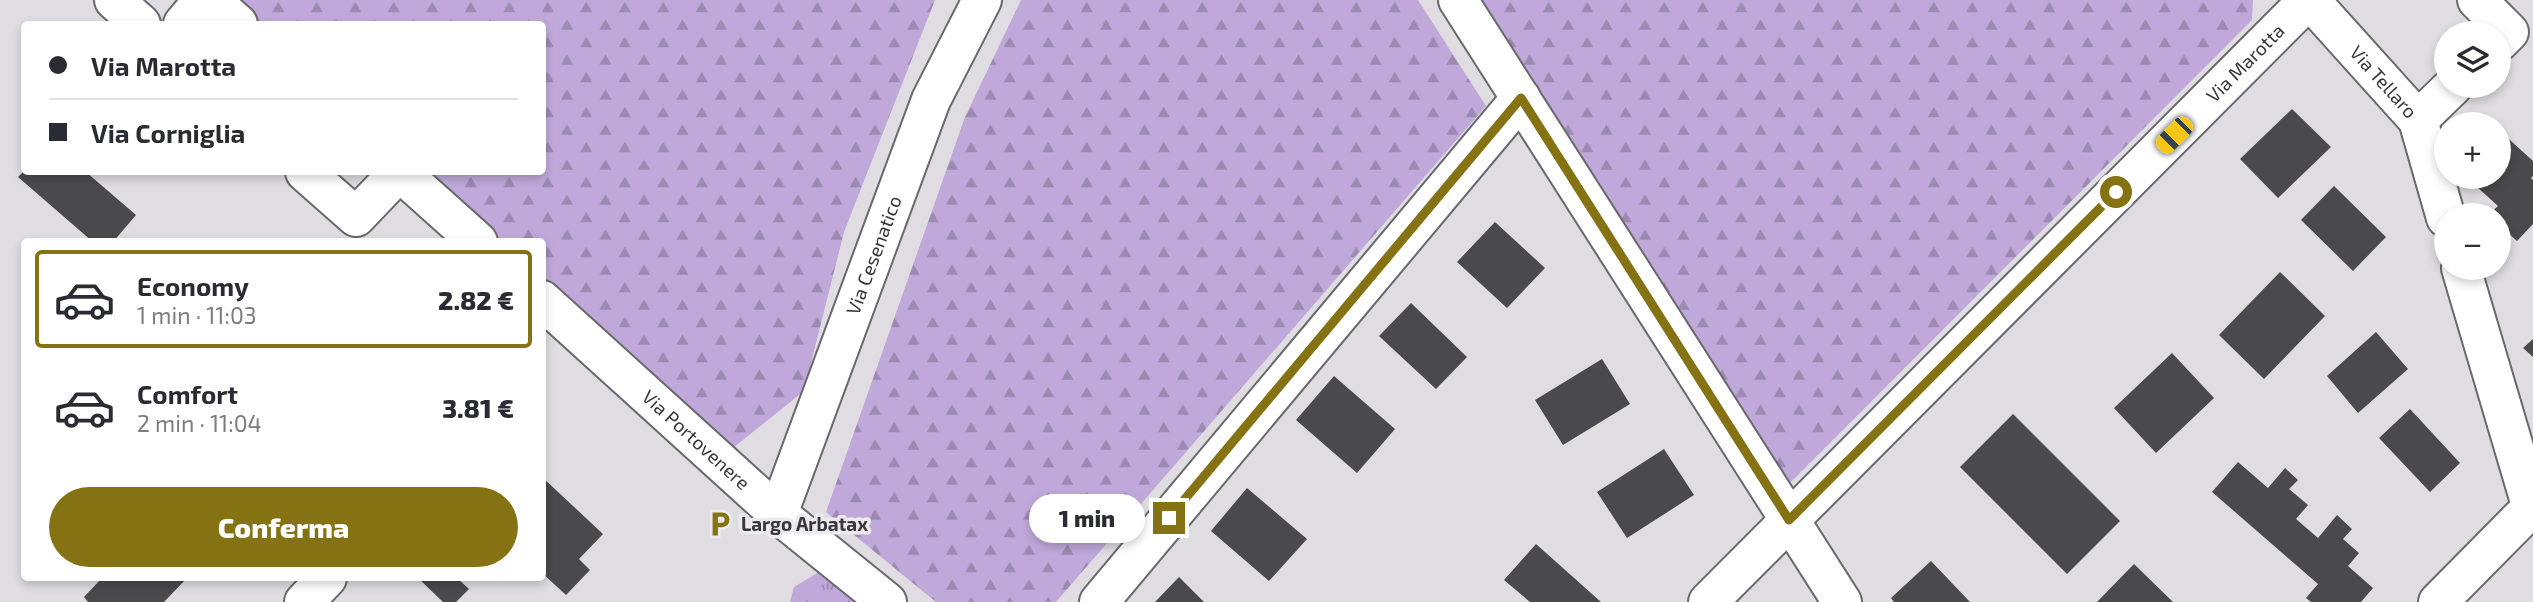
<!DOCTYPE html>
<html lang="it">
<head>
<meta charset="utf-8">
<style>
  body { margin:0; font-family:"Exo 2",sans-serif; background:#f2f2f3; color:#2b2b33; height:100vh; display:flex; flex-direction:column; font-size:26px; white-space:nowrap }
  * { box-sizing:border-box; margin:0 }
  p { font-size:23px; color:#7c7c81 }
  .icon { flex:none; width:38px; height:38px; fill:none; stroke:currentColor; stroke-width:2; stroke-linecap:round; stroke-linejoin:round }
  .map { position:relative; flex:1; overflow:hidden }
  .sheet { position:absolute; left:21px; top:238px; width:525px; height:343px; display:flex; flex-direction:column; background:#fff; border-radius:7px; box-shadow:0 4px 10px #0003 }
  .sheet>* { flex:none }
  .top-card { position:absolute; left:21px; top:21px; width:525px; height:154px; border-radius:7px; box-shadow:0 4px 10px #0003; display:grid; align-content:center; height:154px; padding:0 28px; background:#fff }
  .fabs { position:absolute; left:2434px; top:21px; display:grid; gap:14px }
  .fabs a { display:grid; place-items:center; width:77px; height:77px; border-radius:50%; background:#fff; box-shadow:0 4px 10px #0003; font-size:35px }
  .end { position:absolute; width:32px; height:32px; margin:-16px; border:9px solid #857213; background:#fff; box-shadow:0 0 0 4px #fff }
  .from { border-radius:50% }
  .bubble { position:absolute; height:49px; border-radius:24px; background:#fff; box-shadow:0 4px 10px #0003; font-size:23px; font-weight:800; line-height:49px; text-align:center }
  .car { position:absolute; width:21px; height:42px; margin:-21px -10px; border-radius:9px; box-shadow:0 0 5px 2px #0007; background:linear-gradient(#f5c518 24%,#345 0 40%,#f5c518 0 76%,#345 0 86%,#f5c518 0) }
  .top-card b { display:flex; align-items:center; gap:24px; height:66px; font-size:26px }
  .top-card b+b { border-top:2px solid #e1e1e2 }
  .top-card i { width:18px; height:18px; background:#2b2b33 }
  ul { padding:12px 0 0; list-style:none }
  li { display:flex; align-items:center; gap:21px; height:98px; margin:0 14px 10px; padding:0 14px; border:4px solid transparent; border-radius:7px }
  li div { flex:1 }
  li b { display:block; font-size:26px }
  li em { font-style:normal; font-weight:800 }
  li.on { border-color:#857213 }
  li>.icon { width:63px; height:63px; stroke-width:1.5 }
  .button { display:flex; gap:14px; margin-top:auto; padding:14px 28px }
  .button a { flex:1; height:80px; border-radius:42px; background:#857213; color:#fff; font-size:28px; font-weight:800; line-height:80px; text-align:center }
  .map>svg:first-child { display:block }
</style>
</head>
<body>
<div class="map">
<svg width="2533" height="602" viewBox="0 0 2533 602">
  <defs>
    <pattern id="forest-firs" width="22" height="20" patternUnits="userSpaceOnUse" patternTransform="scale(1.75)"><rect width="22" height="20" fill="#c0a9da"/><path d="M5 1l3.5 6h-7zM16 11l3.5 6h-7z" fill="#9d8ab2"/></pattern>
    <pattern id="park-tufts" width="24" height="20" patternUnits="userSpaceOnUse" patternTransform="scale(1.75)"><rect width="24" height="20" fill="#c0a9da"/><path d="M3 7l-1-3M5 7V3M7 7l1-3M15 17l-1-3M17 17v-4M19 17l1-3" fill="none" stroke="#9d8ab2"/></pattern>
  </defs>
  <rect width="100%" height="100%" fill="#dfdde1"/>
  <path fill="url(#forest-firs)" d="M235,0H935L844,232L804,391L728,452L543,282L542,242L498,241L422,172H542V24H262Z
    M1021,0H1418L1486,106L1056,602H936L826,512L965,117Z
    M1467,0H2253L2252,20L1786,487Z"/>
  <path fill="url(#park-tufts)" d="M819,572L838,575L870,602H790L794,587Z"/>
  <path fill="#4a494c" d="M2292,109L2331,147L2278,198L2240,159Z
    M2501,132L2533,161V176L2531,178L2533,180V224L2517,241L2499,225V215H2488L2498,206L2466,177H2499Z
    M23,172H86L136,215L113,242H93L18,177Z
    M2334,186L2386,237L2353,271L2301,220Z
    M1495,222L1545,268L1507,308L1457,262Z
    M2280,272L2325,316L2264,379L2219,335Z
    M1411,303L1467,357L1436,389L1379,336Z
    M2376,332L2408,369L2358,413L2327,376Z
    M2533,339V357L2523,348Z
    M2172,353L2214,398L2156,453L2114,408Z
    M1602,359L1630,404L1563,445L1535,400Z
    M1334,376L1395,429L1357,473L1296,420Z
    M2410,409L2460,463L2430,492L2379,438Z
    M2013,414L2120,521L2067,574L1960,467Z
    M1664,449L1694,495L1627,538L1597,492Z
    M2238,462L2268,488L2285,468L2298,480L2289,489L2308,505L2296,519L2318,538L2337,515L2352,529L2343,539L2359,553L2348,566L2373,588L2361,602H2311L2306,598L2318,584L2212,492Z
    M542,477L603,534L579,559L590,570L566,595L542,573Z
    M1247,488L1307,539L1269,581L1211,531Z
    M1536,544L1601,602H1530L1504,580Z
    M1931,561L1970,602H1894L1891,598Z
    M2134,564L2173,602H2097Z
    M1179,577L1204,602H1155Z
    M102,578H187L164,602H88L84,597Z
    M418,578H457L469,589L456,602H443Z"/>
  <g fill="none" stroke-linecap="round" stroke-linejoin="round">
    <defs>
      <g id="minor">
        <path d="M114,0L141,24"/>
        <path d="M211,0L238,24"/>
        <path d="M1458,0L1842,602"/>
        <path id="s1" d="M2310,0L2418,120L2446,218"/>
        <path d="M2477,0L2509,32L2499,42"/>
        <path d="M183,24L203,0"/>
        <path d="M2418,120L2453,86"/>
        <path d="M305,172L356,217L399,172"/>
        <path d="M400,172L478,242"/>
        <path d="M2461,268L2533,512"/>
        <path id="s2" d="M542,300L778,514L887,602"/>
        <path id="s3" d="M778,514L931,100L982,0"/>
        <path d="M304,602L327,578"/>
        <path d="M1099,602L1521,98"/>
        <path id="s4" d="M1708,602L2308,0"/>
        <path d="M2438,602L2533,506"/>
      </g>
    </defs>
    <use href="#minor" stroke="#69686b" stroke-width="42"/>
    <use href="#minor" stroke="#fff" stroke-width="38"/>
  </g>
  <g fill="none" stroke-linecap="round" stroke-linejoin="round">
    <path stroke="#857213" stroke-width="9" d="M1169,518L1521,98L1789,520L2116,192"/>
  </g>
  <defs>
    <symbol id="parking-bare" viewBox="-9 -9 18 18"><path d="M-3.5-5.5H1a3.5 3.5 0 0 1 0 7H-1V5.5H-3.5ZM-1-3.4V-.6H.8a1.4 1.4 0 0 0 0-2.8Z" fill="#857213" stroke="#eceaee" stroke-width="2.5" paint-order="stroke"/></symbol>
  </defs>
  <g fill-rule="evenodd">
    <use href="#parking-bare" x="701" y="505" width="38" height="38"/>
  </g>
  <g text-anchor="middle" stroke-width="7" stroke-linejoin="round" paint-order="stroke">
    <g font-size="19" fill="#373638" stroke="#eceaee">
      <text dy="7" stroke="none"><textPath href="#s4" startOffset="761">Via Marotta</textPath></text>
      <text dy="7" stroke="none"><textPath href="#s1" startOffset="110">Via Tellaro</textPath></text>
      <text dy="7" stroke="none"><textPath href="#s3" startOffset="276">Via Cesenatico</textPath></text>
      <text dy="7" stroke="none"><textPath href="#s2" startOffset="208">Via Portovenere</textPath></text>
    </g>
    <g font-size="19" font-weight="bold" fill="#373638" stroke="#eceaee" text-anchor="start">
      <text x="741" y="531">Largo Arbatax</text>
    </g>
  </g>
</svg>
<div class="fabs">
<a><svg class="icon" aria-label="layers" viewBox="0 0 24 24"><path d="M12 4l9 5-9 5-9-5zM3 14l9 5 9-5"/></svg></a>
<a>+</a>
<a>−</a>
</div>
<i class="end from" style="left:2116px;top:192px"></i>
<i class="end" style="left:1169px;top:518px"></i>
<div class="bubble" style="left:1029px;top:494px;width:116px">1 min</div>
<i class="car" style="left:2174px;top:135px;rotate:225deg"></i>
<div class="top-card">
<b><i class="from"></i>Via Marotta</b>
<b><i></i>Via Corniglia</b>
</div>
<section class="sheet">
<ul>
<li class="on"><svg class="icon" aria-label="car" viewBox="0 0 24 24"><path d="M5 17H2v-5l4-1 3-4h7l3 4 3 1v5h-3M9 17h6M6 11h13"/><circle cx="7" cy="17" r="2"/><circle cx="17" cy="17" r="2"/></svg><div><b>Economy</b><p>1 min · 11:03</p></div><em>2.82 €</em></li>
<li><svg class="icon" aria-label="car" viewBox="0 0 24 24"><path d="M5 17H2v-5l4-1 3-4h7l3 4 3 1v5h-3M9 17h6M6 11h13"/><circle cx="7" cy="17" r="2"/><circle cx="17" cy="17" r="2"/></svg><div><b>Comfort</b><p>2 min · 11:04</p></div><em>3.81 €</em></li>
</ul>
<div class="button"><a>Conferma</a></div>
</section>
</div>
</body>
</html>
